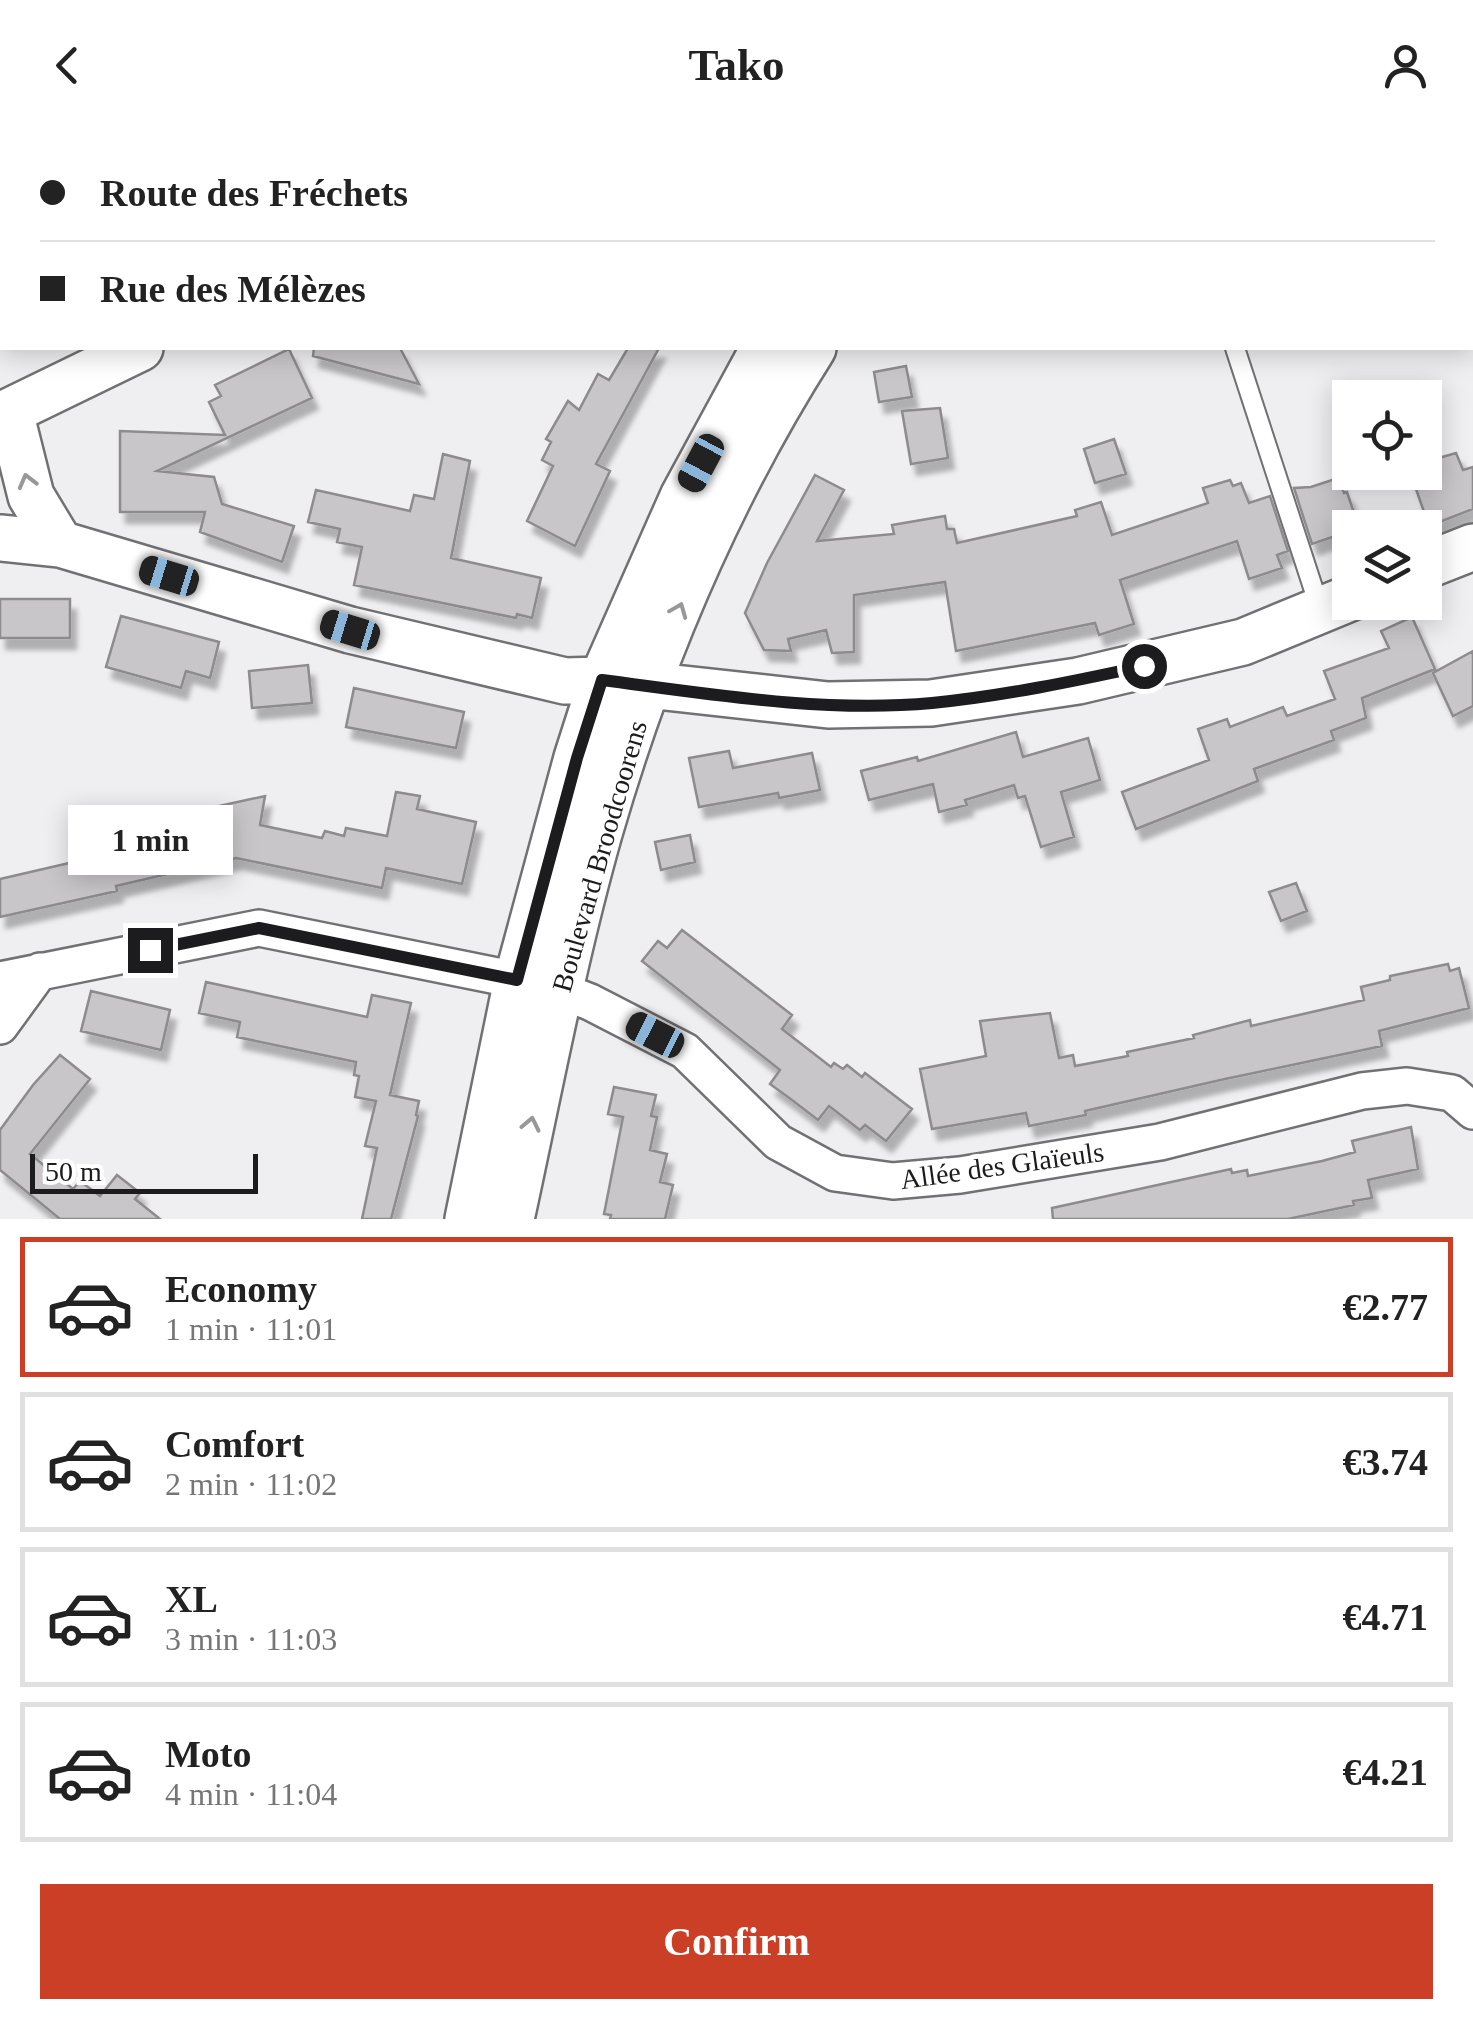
<!DOCTYPE html>
<html lang="en">
<head>
<meta charset="utf-8">
<style>
  body { margin:0; font-family:Georgia,serif; background:#f6f6f6; color:#222; height:100vh; display:flex; flex-direction:column; font-size:38px; white-space:nowrap }
  * { box-sizing:border-box; margin:0 }
  p { font-size:32px; color:#767676 }
  .icon { flex:none; width:55px; height:55px; fill:none; stroke:currentColor; stroke-width:2; stroke-linecap:round; stroke-linejoin:round }
  .map { position:relative; height:1089px; overflow:hidden }
  .panel { display:flex; flex-direction:column; background:#fff; flex:1 }
  .panel>* { flex:none }
  .guide { position:absolute; left:0px; top:0px; width:1475px; height:220px; box-shadow:0 5px 25px #0003; display:grid; align-content:center; height:220px; padding:0 40px; background:#fff }
  .tools { position:absolute; left:1332px; top:250px; display:grid; gap:20px }
  .tools a { display:grid; place-items:center; width:110px; height:110px; border-radius:0px; background:#fff; box-shadow:0 5px 25px #0003; font-size:50px }
  .scale { position:absolute; left:30px; bottom:25px; width:228px; box-sizing:border-box; padding-left:10px; border:5px solid #1c1b1d; border-top:0; font-size:28px; line-height:35px; white-space:nowrap; color:#1c1b1d; -webkit-text-stroke:8px #fff; paint-order:stroke }
  .end { position:absolute; width:45px; height:45px; margin:-22px; border:12px solid #1c1b1d; background:#fff; box-shadow:0 0 0 5px #fff }
  .from { border-radius:50% }
  .bubble { position:absolute; height:70px; border-radius:0px; background:#fff; box-shadow:0 5px 25px #0003; font-size:32px; font-weight:700; line-height:70px; text-align:center }
  .car { position:absolute; width:30px; height:60px; margin:-30px -15px; border-radius:12px; box-shadow:0 0 8px 2px #0007; background:linear-gradient(#222 24%,#8ab4d8 0 40%,#222 0 76%,#8ab4d8 0 86%,#222 0) }
  .guide b { display:flex; align-items:center; gap:35px; height:95px; font-size:38px }
  .guide b+b { border-top:2px solid #e0e0e0 }
  .guide i { width:25px; height:25px; background:#222 }
  ul { padding:18px 0 0; list-style:none }
  li { display:flex; align-items:center; gap:30px; height:140px; margin:0 20px 15px; padding:0 20px; border:5px solid #e0e0e0; border-radius:0px }
  li div { flex:1 }
  li b { display:block; font-size:38px }
  li em { font-style:normal; font-weight:700 }
  li.on { border-color:#ca3f26 }
  li>.icon { width:90px; height:90px; stroke-width:1.5 }
  .primary-button { display:flex; gap:20px; margin-top:auto; padding:20px 40px }
  .primary-button a { flex:1; height:115px; border-radius:0px; background:#ca3f26; color:#fff; font-size:40px; font-weight:700; line-height:115px; text-align:center }
  header { display:flex; justify-content:space-between; align-items:center; height:130px; padding:0 40px; background:#fff; font-size:45px; font-weight:700 }
  .map>svg:first-child { display:block }
</style>
</head>
<body>
<header><svg class="icon" aria-label="back" viewBox="0 0 24 24"><path d="M15 5l-7 7 7 7"/></svg>Tako<svg class="icon" aria-label="person" viewBox="0 0 24 24"><circle cx="12" cy="8" r="4"/><path d="M4 21q1-7 8-7t8 7"/></svg></header>
<div class="map">
<svg width="1473" height="1089" viewBox="0 0 1473 1089">
  <defs>
    <filter id="shadow"><feDropShadow dx="6" dy="11" stdDeviation="2.5" flood-color="#0004"/></filter>
  </defs>
  <rect width="100%" height="100%" fill="#efeff2"/>
  <path fill="#c9c6c9" stroke="#8d8b8e" stroke-width="2.5" filter="url(#shadow)" d="M314,218H400L419,254L313,226Z
    M628,218H659L596,334L610,341L575,416L527,391L553,336L542,330L551,312L546,309L568,271L579,280L598,244L609,250Z
    M289,219L312,268L157,341L214,347L222,374L294,396L282,432L200,402L205,382H120V301L225,305L209,272L221,266L215,255Z
    M906,236L912,267L879,272L874,242Z
    M940,278L948,328L911,334L902,281Z
    M1114,309L1126,344L1095,353L1084,319Z
    M1456,323L1463,340L1473,337V379L1429,396L1410,342H1425V332Z
    M443,324L470,331L451,428L541,448L532,488L517,484L516,488L354,455L362,417L337,412L340,399L308,392L316,360L410,381L414,365L434,369Z
    M815,345L844,360L817,411L894,404L892,395L945,386L947,399H954L957,413L1077,386L1075,380L1101,372L1112,405L1208,373L1203,358L1230,350L1233,356L1241,353L1249,373L1270,366L1288,421L1277,425L1282,438L1249,449L1237,411L1120,450L1134,494L1099,505L1095,493L956,521L945,452L854,465V522L832,523L826,500L788,509L791,521L764,520L745,483L767,433Z
    M1338,348L1344,363L1347,362L1359,398H1350V401L1312,414L1294,358L1311,357Z
    M0,469H70V508H0Z
    M121,486L219,512L210,548L186,541L181,558L106,537Z
    M1412,487L1435,539L1362,568L1366,588L1331,601L1334,610L1254,639L1258,651L1136,699L1122,662L1209,630L1198,599L1227,589L1230,597L1283,577L1287,586L1335,569L1324,541L1389,518L1381,501Z
    M1473,521V576L1453,586L1433,543Z
    M308,535L312,573L252,578L249,541Z
    M354,558L464,582L456,618L346,597Z
    M1016,602L1023,627L1088,608L1100,650L1061,662L1074,707L1041,717L1025,666L1018,668L1014,655L965,670L967,675L939,682L933,654L869,670L861,641L917,627L918,631Z
    M729,621L733,638L812,623L820,660L779,668L778,663L699,677L689,628Z
    M396,662L420,666L417,679L476,692L462,754L386,738L382,758L236,728L116,756L117,761L0,787V749L108,724L107,717L131,712L128,696L265,666L260,695L322,708L325,701L344,706L346,698L387,706Z
    M690,705L695,732L661,740L655,712Z
    M1296,753L1307,781L1281,791L1269,762Z
    M682,800L792,885L782,899L831,937L834,933L843,939L847,935L862,947L865,943L912,979L886,1011L865,995L860,1000L829,976L818,990L792,970L770,954L780,940L642,831L658,811L667,818Z
    M1448,834L1450,841L1459,838L1469,878L1379,901L1382,916L1225,949L1085,981L1086,985L1029,996L1026,983L932,999L920,939L986,926L980,891L1050,883L1059,928L1073,925L1075,936L1128,926L1127,922L1194,908L1193,905L1250,890L1251,896L1364,870L1361,857L1390,850V846Z
    M206,852L367,887L372,865L411,873L390,965L419,971L416,985L418,986L391,1089H362L377,1018L365,1016L376,971L355,967L359,946L354,945L356,932L237,907L240,892L199,883Z
    M91,861L170,880L161,920L81,901Z
    M60,925L90,949L30,1024L73,1059L80,1051L100,1066L117,1045L140,1063L135,1069L160,1089H60L0,1040V1000L33,955Z
    M614,957L656,965L651,986L657,987L650,1020L667,1024L660,1052L673,1055L665,1089H610L611,1085L604,1084L623,987L608,984Z
    M1411,997L1418,1039L1368,1050L1372,1068L1353,1071L1354,1075L1288,1089H1053L1052,1078L1231,1039L1232,1043L1247,1040L1248,1046L1322,1031L1355,1022L1352,1011Z"/>
  <g fill="none" stroke-linecap="round" stroke-linejoin="round">
    <defs>
      <path id="service" d="M1235,218L1320,479"/>
      <path id="minor" d="M1242,0L1245,2
        M1292,2L1300,0
        M0,850L259,798L517,850L559,860L590,872L685,921L778,1012L835,1043L893,1051L960,1045L1160,1012L1362,961L1407,956L1452,963L1473,981
        M0,896L40,841"/>
      <path id="tertiary" d="M814,0L815,2
        M596,2L601,0
        M922,2L924,0
        M976,2L978,0
        M10,282L31,366L60,414
        M0,286L140,218
        M0,408L60,414L350,500L565,551L602,550L828,575L931,573L1078,551L1243,512L1350,468
        M1425,436L1473,417
        M468,1089L517,850L577,628L602,550L683,367L764,218
        M511,1089C539,960 563,830 599,703C648,534 719,366 813,218"/>
    </defs>
    <use href="#service" stroke="#717073" stroke-width="22"/>
    <use href="#minor" stroke="#717073" stroke-width="40"/>
    <use href="#tertiary" stroke="#717073" stroke-width="50"/>
    <path stroke="#919093" stroke-width="5" stroke-dasharray="8 5" stroke-linecap="butt" d="M34,2L36,0
      M0,45L2,42"/>
    <use href="#service" stroke="#fff" stroke-width="18"/>
    <use href="#minor" stroke="#fff" stroke-width="35"/>
    <use href="#tertiary" stroke="#fff" stroke-width="45"/>
  </g>
  <defs><path id="oneway-chevron" d="M-2-3.5L2.5 0L-2 3.5" fill="none" stroke-width="1.6" stroke-linecap="round" stroke-linejoin="round" transform="scale(2.5)"/></defs>
  <g stroke="#999899">
    <use href="#oneway-chevron" transform="translate(27 351) rotate(-105)"/>
    <use href="#oneway-chevron" transform="translate(679 480) rotate(-68)"/>
    <use href="#oneway-chevron" transform="translate(531 994) rotate(-78)"/>
  </g>
  <g fill="none" stroke-linecap="round" stroke-linejoin="round">
    <path stroke="#1c1b1d" stroke-width="12" d="M150,820L259,798L517,850L577,628L602,550C710,564 823,583 932,573C1003,566 1075,551 1144,536"/>
  </g>
  <g text-anchor="middle" stroke-width="10" stroke-linejoin="round" paint-order="stroke">
    <g font-size="28" fill="#1c1b1d" stroke="#fff">
      <text transform="translate(599 726) rotate(-74)" y="10">Boulevard Broodcoorens</text>
      <text transform="translate(1002 1035) rotate(-8)" y="10">Allée des Glaïeuls</text>
    </g>
  </g>
</svg>
<div class="tools">
<a><svg class="icon" aria-label="locate" viewBox="0 0 24 24"><circle cx="12" cy="12" r="6"/><path d="M12 2v4M12 18v4M2 12h4M18 12h4"/></svg></a>
<a><svg class="icon" aria-label="layers" viewBox="0 0 24 24"><path d="M12 4l9 5-9 5-9-5zM3 14l9 5 9-5"/></svg></a>
</div>
<div class="scale">50 m</div>
<i class="end from" style="left:1144px;top:536px"></i>
<i class="end" style="left:150px;top:820px"></i>
<div class="bubble" style="left:68px;top:675px;width:165px">1 min</div>
<i class="car" style="left:701px;top:333px;rotate:208deg"></i>
<i class="car" style="left:169px;top:446px;rotate:287deg"></i>
<i class="car" style="left:350px;top:500px;rotate:287deg"></i>
<i class="car" style="left:655px;top:905px;rotate:297deg"></i>
<div class="guide">
<b><i class="from"></i>Route des Fréchets</b>
<b><i></i>Rue des Mélèzes</b>
</div>
</div>
<section class="panel">
<ul>
<li class="on"><svg class="icon" aria-label="car" viewBox="0 0 24 24"><path d="M5 17H2v-5l4-1 3-4h7l3 4 3 1v5h-3M9 17h6M6 11h13"/><circle cx="7" cy="17" r="2"/><circle cx="17" cy="17" r="2"/></svg><div><b>Economy</b><p>1 min · 11:01</p></div><em>€2.77</em></li>
<li><svg class="icon" aria-label="car" viewBox="0 0 24 24"><path d="M5 17H2v-5l4-1 3-4h7l3 4 3 1v5h-3M9 17h6M6 11h13"/><circle cx="7" cy="17" r="2"/><circle cx="17" cy="17" r="2"/></svg><div><b>Comfort</b><p>2 min · 11:02</p></div><em>€3.74</em></li>
<li><svg class="icon" aria-label="car" viewBox="0 0 24 24"><path d="M5 17H2v-5l4-1 3-4h7l3 4 3 1v5h-3M9 17h6M6 11h13"/><circle cx="7" cy="17" r="2"/><circle cx="17" cy="17" r="2"/></svg><div><b>XL</b><p>3 min · 11:03</p></div><em>€4.71</em></li>
<li><svg class="icon" aria-label="car" viewBox="0 0 24 24"><path d="M5 17H2v-5l4-1 3-4h7l3 4 3 1v5h-3M9 17h6M6 11h13"/><circle cx="7" cy="17" r="2"/><circle cx="17" cy="17" r="2"/></svg><div><b>Moto</b><p>4 min · 11:04</p></div><em>€4.21</em></li>
</ul>
<div class="primary-button"><a>Confirm</a></div>
</section>
</body>
</html>
